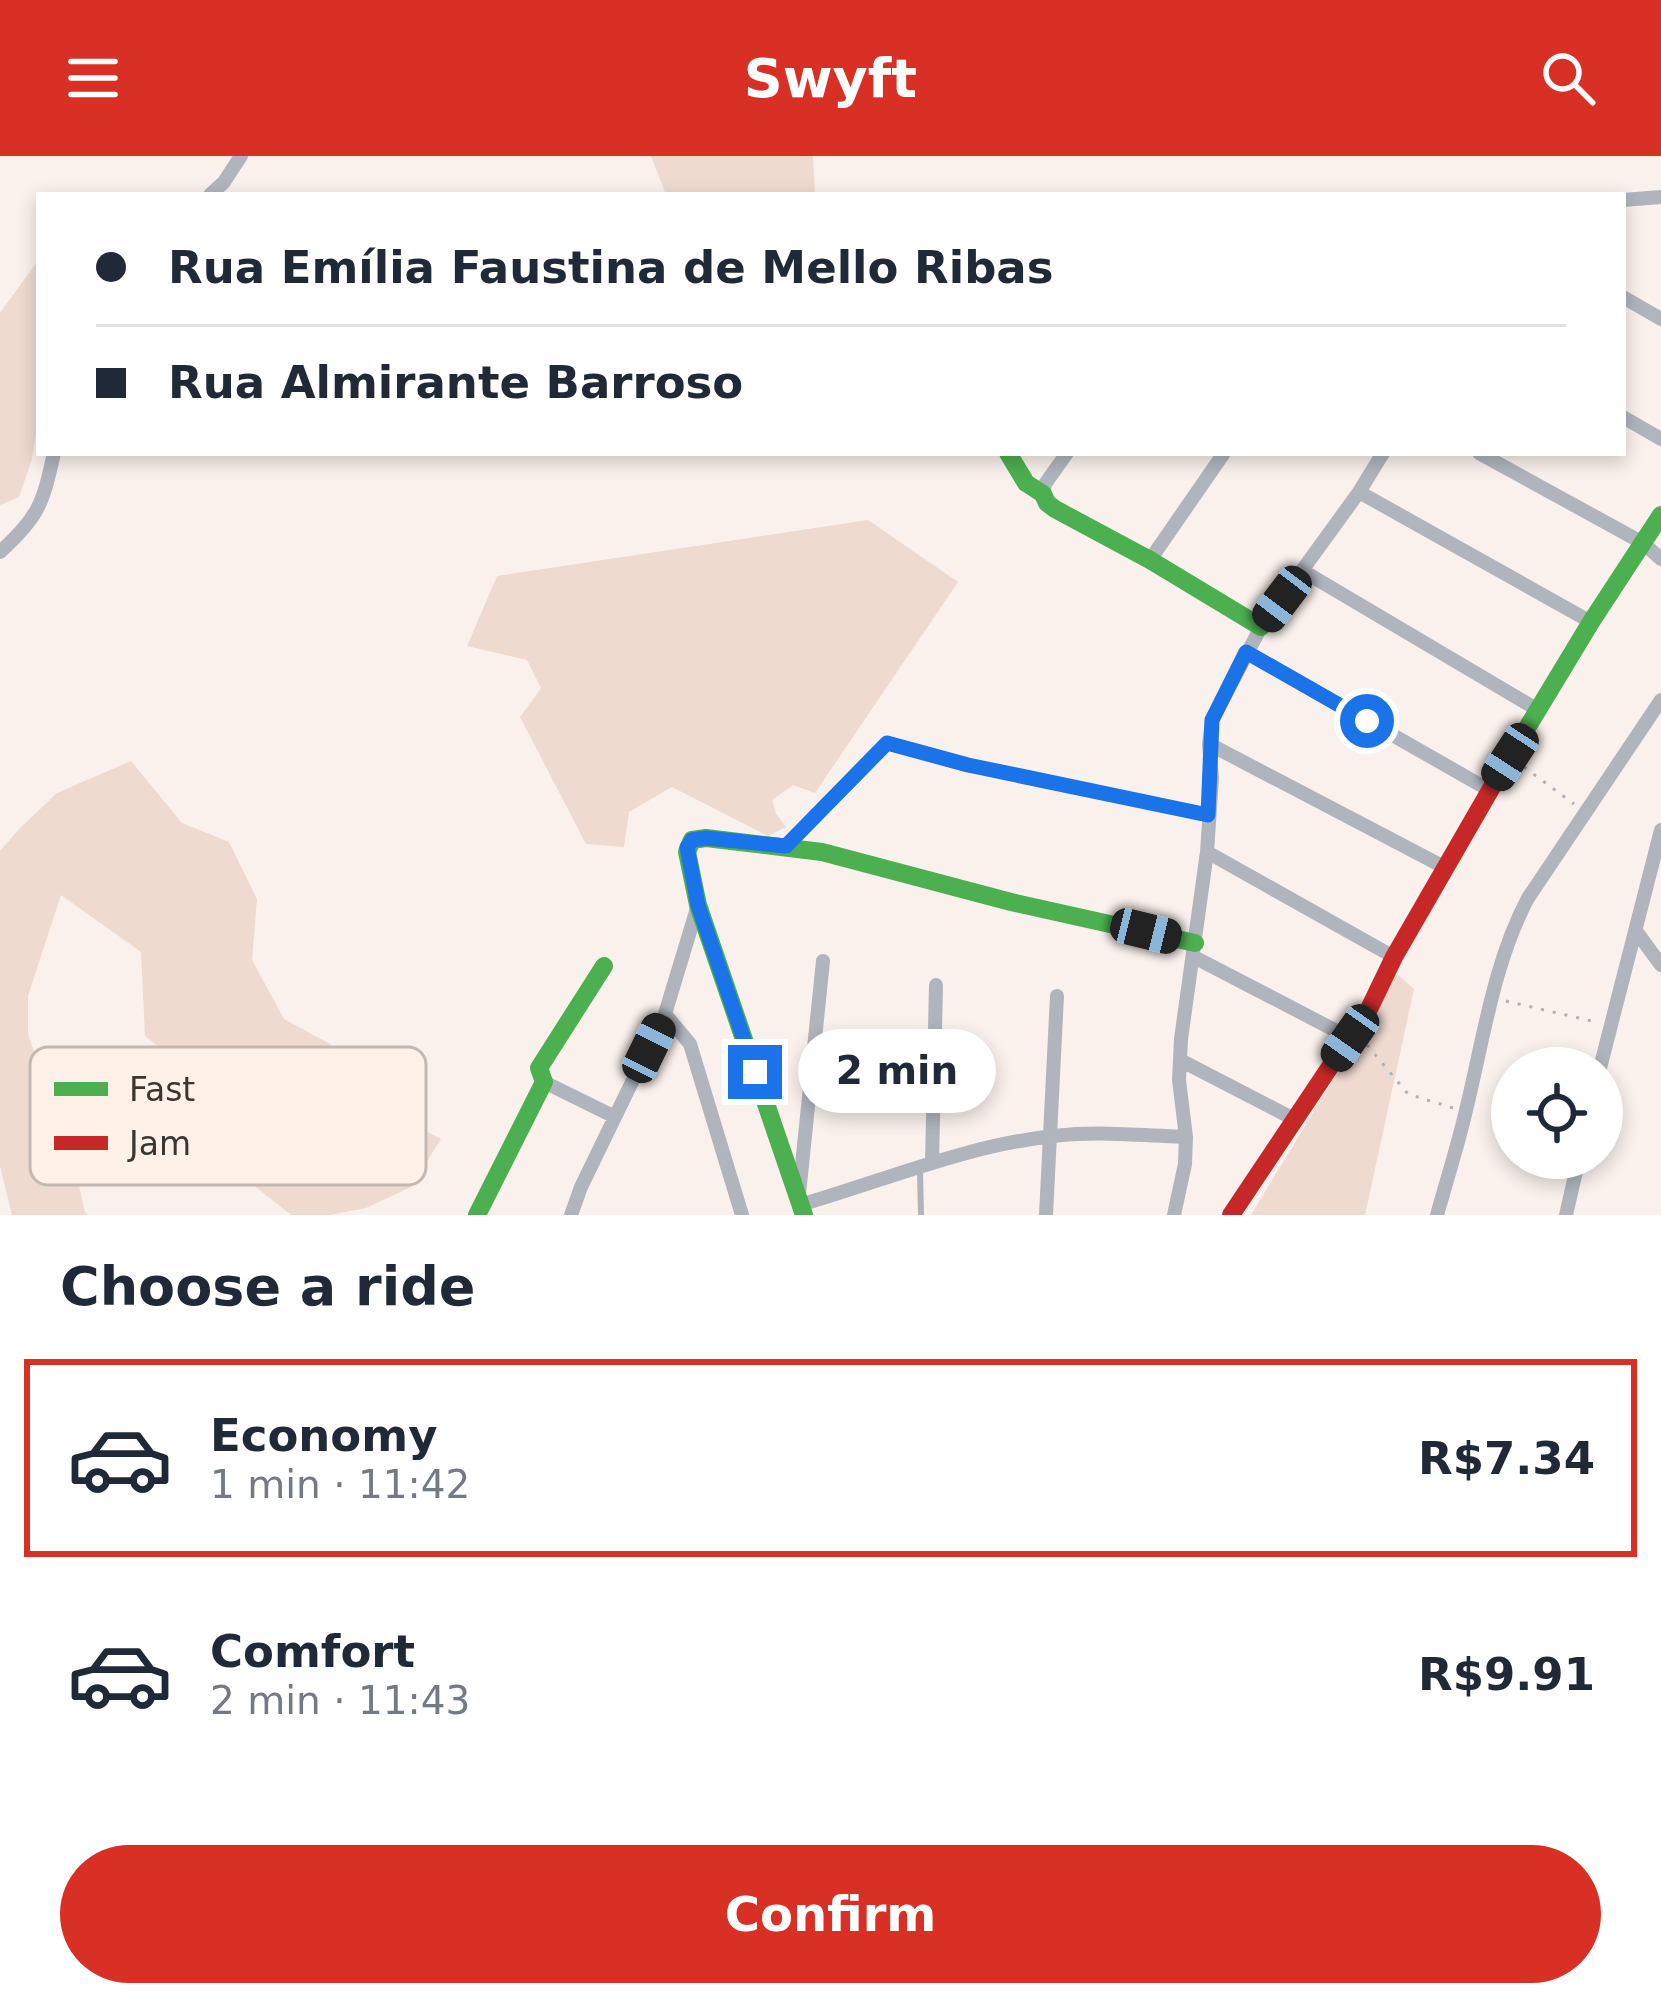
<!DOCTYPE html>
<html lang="en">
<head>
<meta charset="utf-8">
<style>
  body { margin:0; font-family:"DejaVu Sans",sans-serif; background:#f2f2f3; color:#1f2937; height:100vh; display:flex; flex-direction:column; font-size:45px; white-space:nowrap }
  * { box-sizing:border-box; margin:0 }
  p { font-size:39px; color:#747a83 }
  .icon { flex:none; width:66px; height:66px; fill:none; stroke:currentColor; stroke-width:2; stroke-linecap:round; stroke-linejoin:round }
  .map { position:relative; height:1059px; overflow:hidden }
  .drawer { display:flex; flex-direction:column; background:#fff; flex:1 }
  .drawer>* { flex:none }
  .hud { position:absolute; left:36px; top:36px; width:1590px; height:264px; border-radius:0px; box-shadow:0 6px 18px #0003; display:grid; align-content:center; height:264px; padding:0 60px; background:#fff }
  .buttons { position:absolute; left:1491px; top:891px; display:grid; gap:24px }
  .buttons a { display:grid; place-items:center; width:132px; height:132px; border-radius:50%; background:#fff; box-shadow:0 6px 18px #0003; font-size:60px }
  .end { position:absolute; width:54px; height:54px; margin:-27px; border:15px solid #1a73e8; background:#fff; box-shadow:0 0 0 6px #fff }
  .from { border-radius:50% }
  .bubble { position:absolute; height:84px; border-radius:42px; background:#fff; box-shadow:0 6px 18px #0003; font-size:39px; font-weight:700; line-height:84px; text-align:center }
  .car { position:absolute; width:36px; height:72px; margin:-36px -18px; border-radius:15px; box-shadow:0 0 9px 3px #0007; background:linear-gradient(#222 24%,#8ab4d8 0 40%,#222 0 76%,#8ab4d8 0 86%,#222 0) }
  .hud b { display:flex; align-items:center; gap:42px; height:114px; font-size:45px }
  .hud b+b { border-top:3px solid #e0e1e3 }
  .hud i { width:30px; height:30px; background:#1f2937 }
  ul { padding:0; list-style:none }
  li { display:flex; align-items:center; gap:36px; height:198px; margin:0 24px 18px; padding:0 36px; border:6px solid transparent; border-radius:0px }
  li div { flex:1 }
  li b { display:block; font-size:45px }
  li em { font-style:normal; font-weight:700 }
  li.current { border-color:#d93025 }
  li>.icon { width:108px; height:108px; stroke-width:1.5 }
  h2 { padding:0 60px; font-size:54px; line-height:144px }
  .cta { display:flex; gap:24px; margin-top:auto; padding:24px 60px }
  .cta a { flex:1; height:138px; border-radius:72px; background:#d93025; color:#fff; font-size:48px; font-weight:700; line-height:138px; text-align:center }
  header { display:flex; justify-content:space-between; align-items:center; height:156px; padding:0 60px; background:#d93025; color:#fff; font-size:54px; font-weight:700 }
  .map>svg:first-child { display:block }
</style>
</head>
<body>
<header><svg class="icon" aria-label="menu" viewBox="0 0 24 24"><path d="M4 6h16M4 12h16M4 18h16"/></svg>Swyft<svg class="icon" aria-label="search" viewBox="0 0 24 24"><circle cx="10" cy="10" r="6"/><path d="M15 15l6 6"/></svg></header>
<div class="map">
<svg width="1661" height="1059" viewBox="0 0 1661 1059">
  <rect width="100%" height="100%" fill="#faf1ed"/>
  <path fill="#eedacf" d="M651,0H813L815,39H666Z
    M39,103V255L32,303L19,341L0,349V157Z
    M868,364L958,426L815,637L793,629L772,644L776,658L786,671L768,680L672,631L629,656L624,691L586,688L520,561L541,532L527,504L467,490L497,420Z
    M131,605L182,667L229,686L257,743L252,804L284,863L330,888L375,949L441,983L411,1031L366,1052L330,1059H291L252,1028L216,935L145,880L141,796L61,739L28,840V878L77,1021L85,1056L88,1059H12L0,1010V695L20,672L57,637Z
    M1397,818L1414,833L1365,1059H1251Z"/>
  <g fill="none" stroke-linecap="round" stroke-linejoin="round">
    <path stroke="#aeb0b5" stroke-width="3" stroke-dasharray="3 9" stroke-linecap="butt" d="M1524,611L1574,648
      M1506,845L1596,866
      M1367,889L1408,938L1453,952"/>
    <path stroke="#afb4bd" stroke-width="6" d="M920,1015L921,1059"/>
    <path stroke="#afb4bd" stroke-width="14" d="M210,39L224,26L241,0
      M1623,44L1661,41
      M1623,141L1661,163
      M1623,261L1661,283
      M1479,297L1643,387L1661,403
      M1359,336L1591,466
      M1043,338L1045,328L1067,297
      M0,396C39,361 43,347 54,297
      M1150,404L1224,297
      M1303,415L1538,554
      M1247,496L1489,634
      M1209,588L1444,711
      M786,690L887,587L968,609L1208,659
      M1207,696L1394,801
      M1636,775L1661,809
      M1194,801L1350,882
      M665,858L690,888L742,1059
      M1180,904L1294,963
      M1600,912L1661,674
      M544,926L615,961
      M932,1007L936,829
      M799,1038L823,805
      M800,1049C883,1025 967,989 1054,980C1098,975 1142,979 1186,981
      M571,1059L581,1031L665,858L698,749
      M1046,1059L1057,840
      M1174,1059L1185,1008L1186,981L1179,924L1181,883L1207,696L1212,622L1209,588L1212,564L1261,471L1359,336L1383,297
      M1437,1059C1447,1023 1459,986 1467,950C1484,880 1494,806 1528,742L1661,544
      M1566,1059L1579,1002"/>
    <path stroke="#4caf50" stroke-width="18" d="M1008,297L1026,327L1043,338L1047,347L1055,353L1150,404L1261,471
      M1507,605L1591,466L1661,359
      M477,1059L544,926L539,912L604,810
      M804,1059L698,749L687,696L692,684L706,682L822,696L1011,746L1195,787"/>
    <path stroke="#c62828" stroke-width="18" d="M1231,1059L1370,851L1394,801L1507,605"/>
  </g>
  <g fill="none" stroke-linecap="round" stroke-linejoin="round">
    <path stroke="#1a73e8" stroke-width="15" d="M755,916L698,749L687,691L692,684L706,682L786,690L887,587L968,609L1208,659L1212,564L1246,496L1367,565"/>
  </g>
  <rect x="30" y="891" width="396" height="138" rx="18" fill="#fff0e8" stroke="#c4b8b2" stroke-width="3"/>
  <rect x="54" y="926" width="54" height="14" fill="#4caf50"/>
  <rect x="54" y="980" width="54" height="14" fill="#c62828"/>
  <g font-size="33" fill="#3c3633">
    <text x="129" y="945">Fast</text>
    <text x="129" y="999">Jam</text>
  </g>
</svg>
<div class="buttons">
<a><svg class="icon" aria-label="locate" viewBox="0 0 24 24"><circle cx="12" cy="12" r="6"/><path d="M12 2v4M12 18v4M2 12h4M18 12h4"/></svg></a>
</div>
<i class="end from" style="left:1367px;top:565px"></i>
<i class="end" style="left:755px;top:916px"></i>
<div class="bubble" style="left:798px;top:873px;width:198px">2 min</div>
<i class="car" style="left:1282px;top:443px;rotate:217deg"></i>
<i class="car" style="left:1510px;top:601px;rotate:213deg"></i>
<i class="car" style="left:1146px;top:775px;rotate:104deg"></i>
<i class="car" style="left:1350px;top:882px;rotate:215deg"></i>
<i class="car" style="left:649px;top:892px;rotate:26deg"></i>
<div class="hud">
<b><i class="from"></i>Rua Emília Faustina de Mello Ribas</b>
<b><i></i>Rua Almirante Barroso</b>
</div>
</div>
<section class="drawer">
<h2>Choose a ride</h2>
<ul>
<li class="current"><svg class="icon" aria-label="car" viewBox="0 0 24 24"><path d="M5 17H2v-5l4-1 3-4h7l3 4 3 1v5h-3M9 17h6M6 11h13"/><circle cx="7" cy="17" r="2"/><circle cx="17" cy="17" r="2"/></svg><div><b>Economy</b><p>1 min · 11:42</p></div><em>R$7.34</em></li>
<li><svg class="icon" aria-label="car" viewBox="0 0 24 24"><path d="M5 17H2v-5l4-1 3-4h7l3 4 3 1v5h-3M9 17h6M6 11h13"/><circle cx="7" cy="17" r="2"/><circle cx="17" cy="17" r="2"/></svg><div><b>Comfort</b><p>2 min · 11:43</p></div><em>R$9.91</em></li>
</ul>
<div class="cta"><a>Confirm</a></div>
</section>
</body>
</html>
